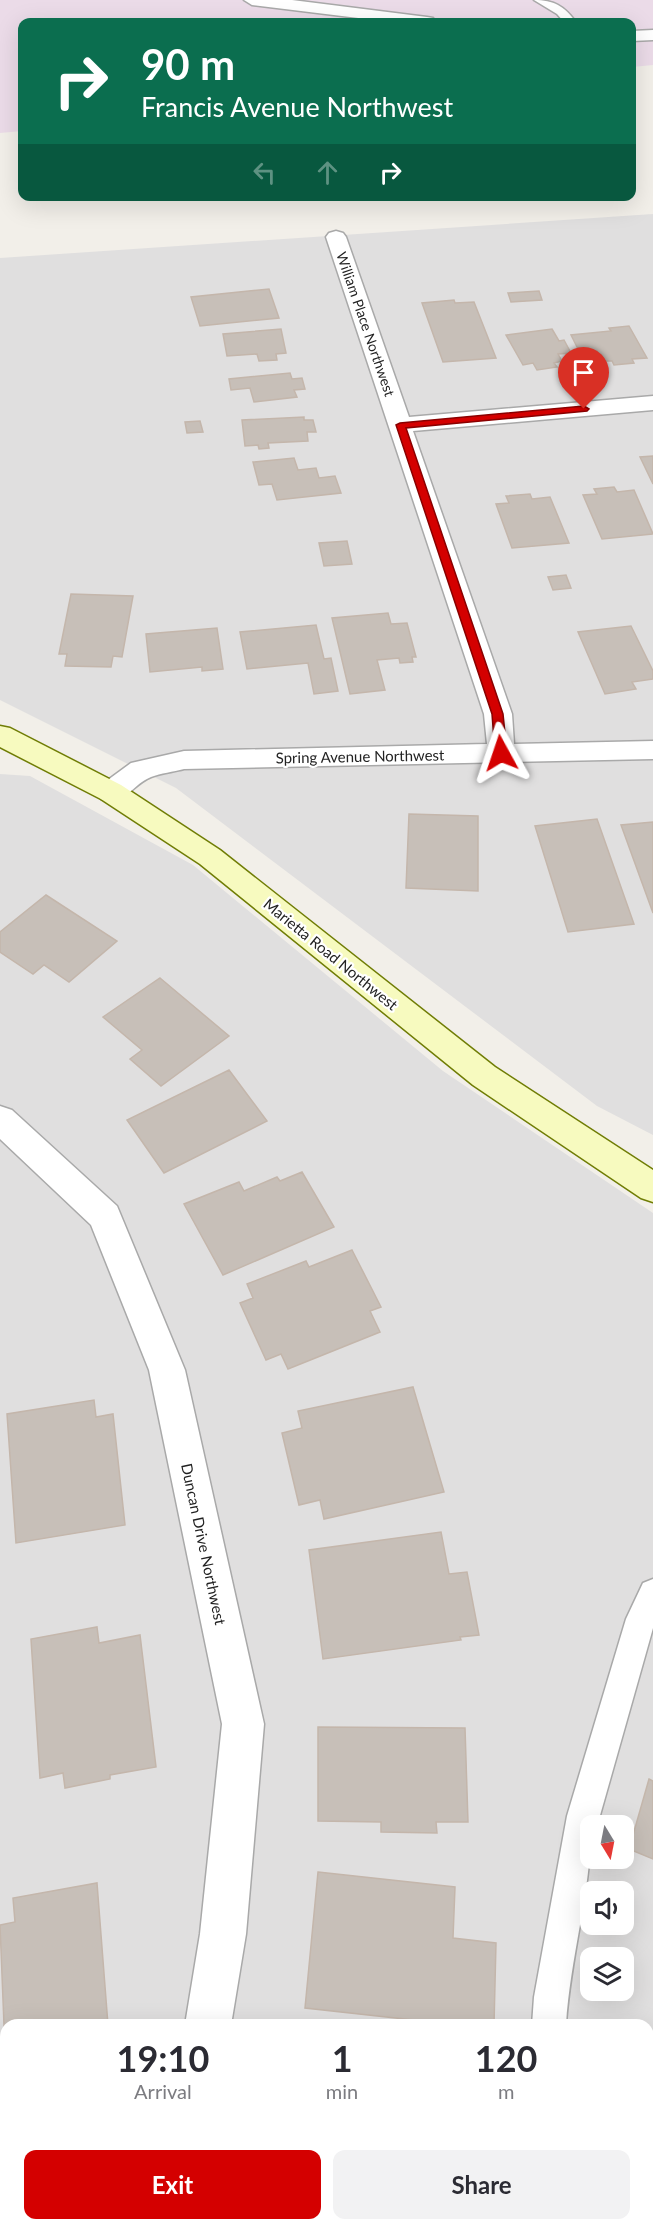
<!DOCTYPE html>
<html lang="en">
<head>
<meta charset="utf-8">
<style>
	body { margin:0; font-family:Lato,sans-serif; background:#f2f2f3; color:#2b2b33; height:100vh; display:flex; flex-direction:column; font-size:22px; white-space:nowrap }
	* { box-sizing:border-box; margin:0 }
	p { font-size:20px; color:#7c7c81 }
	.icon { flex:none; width:33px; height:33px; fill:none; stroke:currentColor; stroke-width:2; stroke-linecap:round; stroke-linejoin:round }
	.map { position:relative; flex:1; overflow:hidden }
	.drawer { position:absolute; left:0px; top:2019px; width:654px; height:212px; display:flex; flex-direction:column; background:#fff; border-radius:18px 18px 0 0; box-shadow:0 6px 24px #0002 }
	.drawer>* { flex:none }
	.banner { position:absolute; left:18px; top:18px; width:618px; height:183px; border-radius:12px; box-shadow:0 6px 24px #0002; background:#0b6e4f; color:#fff; overflow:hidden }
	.needle { width:39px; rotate:170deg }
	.buttons { position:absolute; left:580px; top:1815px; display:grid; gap:12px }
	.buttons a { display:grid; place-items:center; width:54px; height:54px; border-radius:12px; background:#fff; box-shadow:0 6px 24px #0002; font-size:30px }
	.pin { position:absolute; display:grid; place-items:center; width:51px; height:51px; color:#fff; margin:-62px -26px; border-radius:50% 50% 50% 0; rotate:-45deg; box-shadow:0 0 6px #0007 }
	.pin .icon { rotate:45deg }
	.me { position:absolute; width:66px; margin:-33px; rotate:355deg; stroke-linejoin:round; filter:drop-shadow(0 0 4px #0008) }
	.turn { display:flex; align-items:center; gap:21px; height:126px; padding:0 24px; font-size:27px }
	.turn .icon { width:78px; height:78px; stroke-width:2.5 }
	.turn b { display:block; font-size:42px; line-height:51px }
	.lanes { display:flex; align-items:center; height:57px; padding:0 24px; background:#0003; justify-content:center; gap:30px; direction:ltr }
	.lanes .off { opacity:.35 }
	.eta { display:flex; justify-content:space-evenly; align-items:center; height:102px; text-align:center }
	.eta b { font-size:36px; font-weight:700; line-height:42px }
	.action { display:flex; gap:12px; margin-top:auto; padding:12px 24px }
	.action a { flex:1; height:69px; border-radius:12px; background:#d40000; color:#fff; font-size:24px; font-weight:700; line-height:69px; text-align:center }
	.action a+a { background:#f2f2f3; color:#2b2b33 }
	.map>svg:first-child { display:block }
	.residential { fill:#e0dfdf; fill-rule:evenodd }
	.industrial { fill:#ebdbe8 }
	.building { fill:#c7bfb8; stroke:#c4b6ab; stroke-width:1.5 }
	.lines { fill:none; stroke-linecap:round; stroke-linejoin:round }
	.service-casing { stroke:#a9a9a9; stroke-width:3 }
	.minor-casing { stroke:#a9a9a9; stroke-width:3 }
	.secondary-casing { stroke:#707d05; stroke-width:3 }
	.service { fill:#fff; fill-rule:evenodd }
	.minor { fill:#fff; fill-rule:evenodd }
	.secondary { fill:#f7fabf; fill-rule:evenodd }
	.route { fill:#d40000; stroke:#8a0000; stroke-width:1.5 }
	.labels { text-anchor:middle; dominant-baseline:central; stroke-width:4.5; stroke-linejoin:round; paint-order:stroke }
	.far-street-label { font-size:14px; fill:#222; stroke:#fff }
	.street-label { font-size:15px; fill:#222; stroke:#fff }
</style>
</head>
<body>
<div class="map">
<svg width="653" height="2230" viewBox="0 0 653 2230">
	<rect width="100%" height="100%" fill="#f2efe9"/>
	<!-- residential -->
	<path class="residential" d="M653,214V1135L597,1106L176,788L0,700V258Z
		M0,774L30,776L193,865L443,1071L653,1213V2230H0ZM591,1826H624V1858H591ZM591,1892H624V1924H591ZM591,1958H624V1990H591ZM6,2025H648V2224H6Z"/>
	<!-- industrial -->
	<path class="industrial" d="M0,0H653V65L632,67V22H22V131L0,133Z"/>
	<!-- building -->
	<path class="building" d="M269,289L279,318L200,326L191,297Z
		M539,291L542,300L511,302L508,293Z
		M454,300L455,303L474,302L496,358L443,362L422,303Z
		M629,326L647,358L632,359L634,363L614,365L612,361H603L597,351L580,353L571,335L611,331L609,328Z
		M281,329L286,353L276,354L277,360L259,361L257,354L227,356L223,334Z
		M552,329L559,341L564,340L571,353L558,354L562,361L554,363L557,367L537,370L533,363L523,365L506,335Z
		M290,373L292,379L302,378L305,389L294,390L297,397L254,402L250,388L231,390L229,379Z
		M304,417V420H313L316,432H307L308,441L268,443L269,448L259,449L258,445L245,446L242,420Z
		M200,421L203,432L187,433L185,422Z
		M653,456V484L640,457Z
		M294,458L298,470L316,468L319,478L335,476L341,493L277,500L272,484L259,485L253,462Z
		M614,487L617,492L634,490L653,534L602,539L583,495L597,494L594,489Z
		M530,494L532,499L550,497L569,543L512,548L496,504L509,503L506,496Z
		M347,541L352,564L324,566L319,543Z
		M566,575L571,588L553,590L548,577Z
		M71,594L133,596L122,657L113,656L111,667L65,666L67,654H59Z
		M388,613L391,624L407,623L416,657H412L413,662L400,663L399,658L377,660L385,690L350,694L332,618Z
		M316,625L324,659L331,658L338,691L314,694L308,663L247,669L240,632Z
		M631,626L653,671V679L632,682L636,689L605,694L578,632Z
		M217,628L223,669L202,671V667L150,672L146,634Z
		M409,814L478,816V891L406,888Z
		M597,819L634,924L568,932L535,826Z
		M653,822V913L621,825Z
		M46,895L117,941L69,982L44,965L33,974L0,952V932Z
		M160,978L229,1036L161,1086L130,1059L142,1050L103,1017Z
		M229,1070L267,1121L164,1173L127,1120Z
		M302,1172L334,1227L223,1275L184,1204L239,1182L244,1191L277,1177L280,1181Z
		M352,1250L381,1307L370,1311L380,1332L288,1369L281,1354L266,1360L240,1303L253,1298L247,1284L306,1261L309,1267Z
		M413,1387L444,1492L324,1519L320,1500L299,1505L282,1433L302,1428L298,1411Z
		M94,1400L96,1417L113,1414L125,1525L16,1543L7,1414Z
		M441,1532L449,1574L467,1572L479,1635L460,1637L461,1640L323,1659L309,1550Z
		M97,1627L99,1643L140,1635L156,1767L110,1775V1779L65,1788L63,1773L40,1778L31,1639Z
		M318,1727L465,1728L468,1822H436L437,1833L381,1832V1822L318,1821Z
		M649,1779L653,1781V1859L629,1849Z
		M318,1872L455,1887L453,1938L496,1943L494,2025H459L305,2008Z
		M97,1883L108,2025H6V2075L0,1925L15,1922L13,1898Z
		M648,2045L653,2046V2205L648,2204Z
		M333,2224H476V2230H356Z"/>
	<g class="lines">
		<!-- service casing -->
		<g class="service-casing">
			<path id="service" d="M534,0C554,0 564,6 576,22H564L557,14Z
				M653,1579V1628L597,1826H591C591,1892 570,1958 566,2025H532L534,1997L567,1816L626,1619L643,1583Z
				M517,2224H553V2230H517Z"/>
		</g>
		<!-- minor casing -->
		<g class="minor-casing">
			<path id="minor" d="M244,0H292L427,17L433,18L435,22H391L252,5Z
				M653,30V40L632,41V31Z
				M336,231L343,233L346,237L409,417L653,396V410L413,431L512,714L514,744L653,741V759L184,769C173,772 161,773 151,777C131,785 126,806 101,799L97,792L101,785L131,763L184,751L487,744L484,714L326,237L329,233Z
				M0,1106L12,1110L117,1206L185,1370L264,1724L246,1934L231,2025H185L200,1934L222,1724L149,1370L91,1225L0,1139Z
				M0,2199L6,2202V2224H26L29,2230H0Z
				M133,2224H183L182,2230H132Z"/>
		</g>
		<!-- secondary casing -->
		<g class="secondary-casing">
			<path id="secondary" d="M0,726L10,728L121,785L220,850L495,1067L653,1170V1202L641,1198L473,1085L200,864L101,799L0,747Z"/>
		</g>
		<!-- service -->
		<use href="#service" class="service"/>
		<!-- minor -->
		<use href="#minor" class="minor"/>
		<!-- secondary -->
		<use href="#secondary" class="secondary"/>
	</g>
	<!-- route -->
	<path class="route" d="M584,406L589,409L587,411L406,428L503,714L507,753L501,757L495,753L492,714L396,425L400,423Z"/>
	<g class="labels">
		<!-- far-street labels -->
		<g class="far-street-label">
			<text transform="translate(366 324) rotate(71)">William Place Northwest</text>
		</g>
		<!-- street labels -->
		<g class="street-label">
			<text transform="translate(360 756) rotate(-1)">Spring Avenue Northwest</text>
			<text transform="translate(331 954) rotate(39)">Marietta Road Northwest</text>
			<text transform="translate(204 1544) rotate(78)">Duncan Drive Northwest</text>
		</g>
	</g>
</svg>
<div class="buttons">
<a><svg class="needle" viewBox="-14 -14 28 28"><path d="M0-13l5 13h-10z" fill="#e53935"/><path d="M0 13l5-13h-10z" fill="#7c7c81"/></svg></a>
<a><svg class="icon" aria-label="sound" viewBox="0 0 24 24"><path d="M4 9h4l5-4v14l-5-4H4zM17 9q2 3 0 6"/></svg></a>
<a><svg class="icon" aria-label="layers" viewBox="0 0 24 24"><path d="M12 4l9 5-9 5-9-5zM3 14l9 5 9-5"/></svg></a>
</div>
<div class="pin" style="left:584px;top:409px;background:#d93025"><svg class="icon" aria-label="arrive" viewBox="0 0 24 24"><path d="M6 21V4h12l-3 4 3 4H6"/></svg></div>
<svg class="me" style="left:501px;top:753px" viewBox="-20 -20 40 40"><path d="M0-17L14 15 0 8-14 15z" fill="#d40000" stroke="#fff" stroke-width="4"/></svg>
<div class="banner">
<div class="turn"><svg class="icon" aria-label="right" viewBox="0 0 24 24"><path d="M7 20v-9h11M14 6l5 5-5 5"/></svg><div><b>90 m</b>Francis Avenue Northwest</div></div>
<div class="lanes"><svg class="icon off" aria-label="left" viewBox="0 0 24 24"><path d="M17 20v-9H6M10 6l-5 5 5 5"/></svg><svg class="icon off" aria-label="ahead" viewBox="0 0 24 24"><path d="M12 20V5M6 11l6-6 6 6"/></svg><svg class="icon" aria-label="right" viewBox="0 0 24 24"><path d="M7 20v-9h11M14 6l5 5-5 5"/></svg></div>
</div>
<section class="drawer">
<div class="eta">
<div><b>19:10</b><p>Arrival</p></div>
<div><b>1</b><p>min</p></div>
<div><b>120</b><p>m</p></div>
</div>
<div class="action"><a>Exit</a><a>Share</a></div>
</section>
</div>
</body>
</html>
